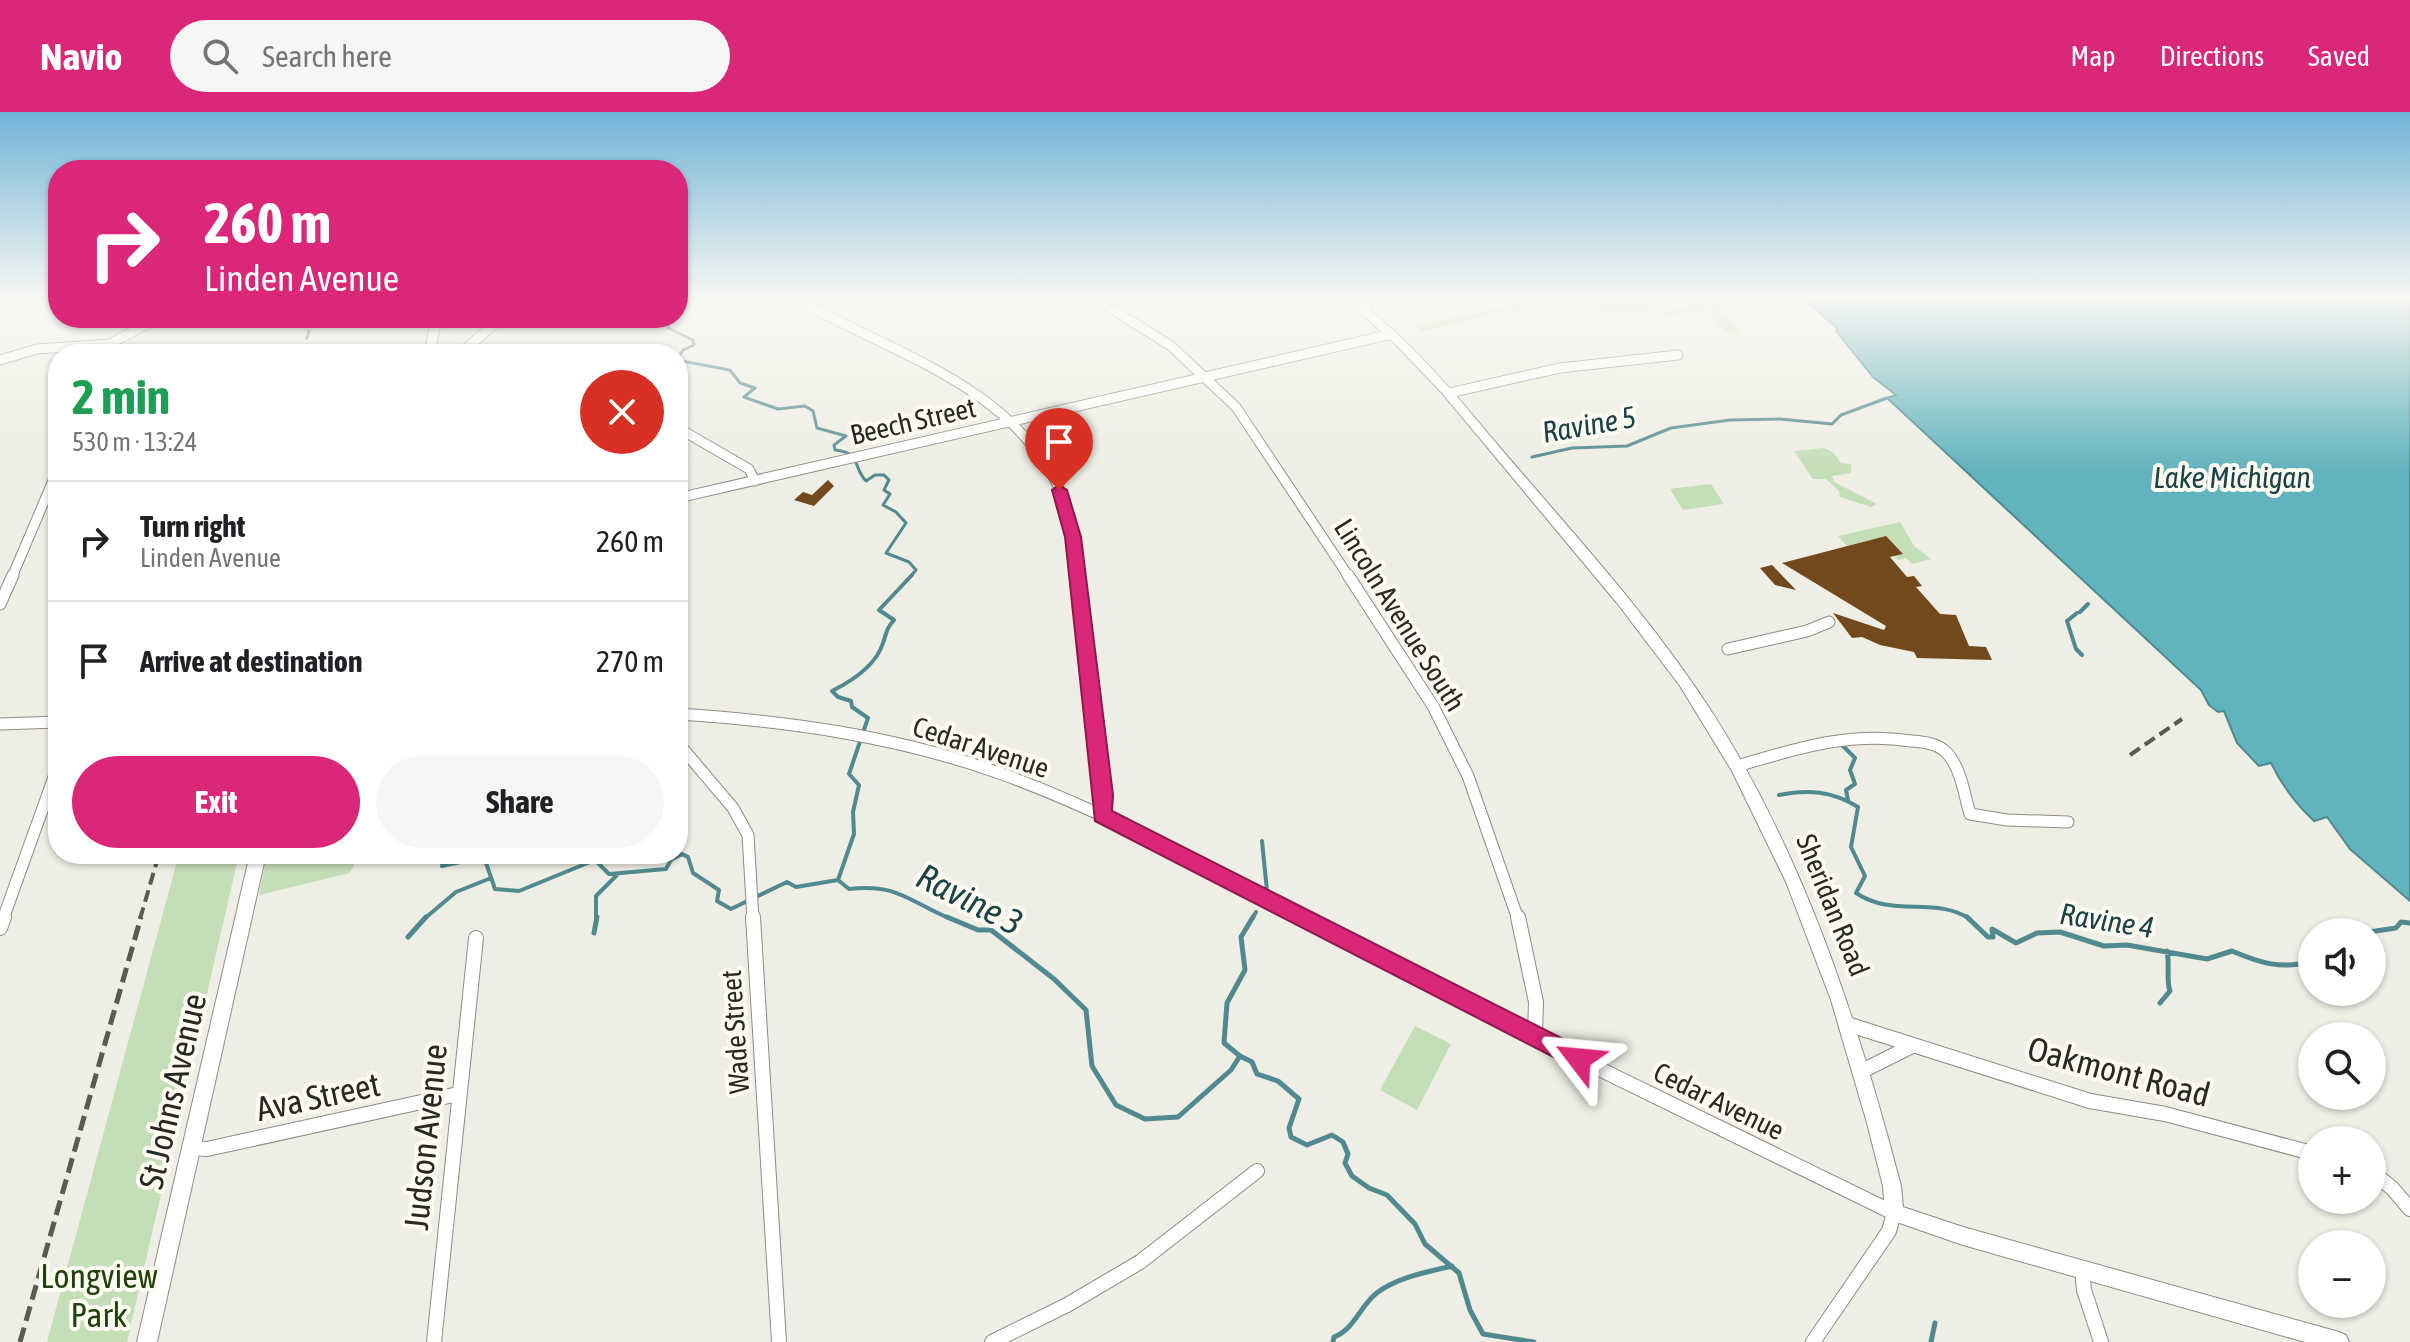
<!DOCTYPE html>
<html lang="en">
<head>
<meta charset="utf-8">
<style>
	body { margin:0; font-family:"Asap Condensed",sans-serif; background:#f6f6f6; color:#202124; height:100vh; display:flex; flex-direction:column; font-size:30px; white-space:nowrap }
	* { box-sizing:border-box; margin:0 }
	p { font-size:26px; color:#757577 }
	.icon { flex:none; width:44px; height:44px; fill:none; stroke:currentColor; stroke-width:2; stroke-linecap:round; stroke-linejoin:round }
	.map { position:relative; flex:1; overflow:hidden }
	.panel { position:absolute; left:48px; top:232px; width:640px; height:520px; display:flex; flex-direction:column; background:#fff; border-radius:32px; box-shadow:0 2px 6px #0004 }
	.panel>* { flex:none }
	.top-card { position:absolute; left:48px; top:48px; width:640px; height:168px; border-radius:32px; box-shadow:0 2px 6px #0004; background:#db2777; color:#fff; overflow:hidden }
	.tools { position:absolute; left:2298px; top:806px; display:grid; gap:16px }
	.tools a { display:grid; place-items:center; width:88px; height:88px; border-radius:50%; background:#fff; box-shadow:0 2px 6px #0004; font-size:40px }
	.pin { position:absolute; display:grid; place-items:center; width:68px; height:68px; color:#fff; margin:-82px -34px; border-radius:50% 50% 50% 0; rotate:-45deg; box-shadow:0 0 8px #0007 }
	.pin .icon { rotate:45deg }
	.me { position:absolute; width:88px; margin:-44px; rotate:299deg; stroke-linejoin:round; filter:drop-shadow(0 0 6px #0008) }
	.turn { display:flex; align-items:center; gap:28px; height:168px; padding:0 24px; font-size:36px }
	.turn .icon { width:104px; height:104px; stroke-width:2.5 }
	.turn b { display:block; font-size:56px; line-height:68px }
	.round { display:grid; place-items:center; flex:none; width:84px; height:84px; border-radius:42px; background:#f6f6f6 }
	.headline { display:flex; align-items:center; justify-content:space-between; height:136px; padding:0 24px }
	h1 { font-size:48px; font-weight:700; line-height:60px; color:#1e9e55 }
	.primary-button { display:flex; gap:16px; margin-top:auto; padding:16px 24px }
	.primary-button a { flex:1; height:92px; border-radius:48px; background:#db2777; color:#fff; font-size:32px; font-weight:700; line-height:92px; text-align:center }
	.primary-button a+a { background:#f6f6f6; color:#202124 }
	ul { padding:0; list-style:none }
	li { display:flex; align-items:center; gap:24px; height:120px; padding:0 24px; border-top:2px solid #e0e0e0 }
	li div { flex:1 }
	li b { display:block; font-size:30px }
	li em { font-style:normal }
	header { display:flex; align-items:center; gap:48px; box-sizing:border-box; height:112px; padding:0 40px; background:#db2777; color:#fff }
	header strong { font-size:38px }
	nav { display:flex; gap:44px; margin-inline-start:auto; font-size:28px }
	.search { width:560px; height:72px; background:#f6f6f6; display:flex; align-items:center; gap:20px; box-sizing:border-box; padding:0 28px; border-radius:44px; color:#757577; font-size:30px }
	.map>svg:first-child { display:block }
	.green { fill:#c4deb8 }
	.water { fill:#61b3bd; stroke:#50898f; stroke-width:2 }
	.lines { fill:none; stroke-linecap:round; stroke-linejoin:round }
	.stream-far2 { stroke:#50898f; stroke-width:3 }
	.stream-far1 { stroke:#50898f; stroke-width:4 }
	.stream { stroke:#50898f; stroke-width:5 }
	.building { fill:#72491d }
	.minor-far2-casing { stroke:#8e8c83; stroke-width:11 }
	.minor-far1-casing { stroke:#8e8c83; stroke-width:13 }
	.minor-casing { stroke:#8e8c83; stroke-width:16 }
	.tertiary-casing { stroke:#8e8c83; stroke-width:2 }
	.minor-far2 { stroke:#fff; stroke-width:9 }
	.minor-far1 { stroke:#fff; stroke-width:11 }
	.minor { stroke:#fff; stroke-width:14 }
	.tertiary { fill:#fff; fill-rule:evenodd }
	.rail-far2 { stroke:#5a5a54; stroke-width:3; stroke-dasharray:10 5; stroke-linecap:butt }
	.rail-far1 { stroke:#5a5a54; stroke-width:4; stroke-dasharray:12 6; stroke-linecap:butt }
	.rail { stroke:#5a5a54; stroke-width:5; stroke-dasharray:15 7; stroke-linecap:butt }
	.route { fill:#db2777; stroke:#8e194d; stroke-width:2 }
	.labels { text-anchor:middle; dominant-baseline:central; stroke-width:8; stroke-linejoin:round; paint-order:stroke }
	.street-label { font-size:28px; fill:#282824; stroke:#fdfbf1 }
	.water-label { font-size:30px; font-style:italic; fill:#1b4247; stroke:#fdfbf1 }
	.near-street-label { font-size:34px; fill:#282824; stroke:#fdfbf1 }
	.near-park-label { font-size:34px; fill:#1f410a; stroke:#fdfbf1 }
	.near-water-label { font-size:36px; font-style:italic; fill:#1b4247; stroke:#fdfbf1 }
</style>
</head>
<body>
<header>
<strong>Navio</strong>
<div class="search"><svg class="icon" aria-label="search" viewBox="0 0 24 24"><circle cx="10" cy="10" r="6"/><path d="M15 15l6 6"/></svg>Search here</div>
<nav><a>Map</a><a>Directions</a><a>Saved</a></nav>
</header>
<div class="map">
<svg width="2410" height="1230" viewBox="0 0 2410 1230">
	<rect width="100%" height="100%" fill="#efeee4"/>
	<!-- green -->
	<path class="green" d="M1672,187L1663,195L1642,200L1544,197L1502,200L1421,220L1416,214L1533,188Z
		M1699,191L1705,194L1719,193L1740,220L1727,221L1707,198L1664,205L1661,200Z
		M1824,336L1833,340L1841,351L1851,352V361L1832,364L1834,370L1877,392L1871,395L1840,385L1839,379L1826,367H1813L1794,339Z
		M1711,372L1724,392L1683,398L1670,377Z
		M1900,410L1914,434L1931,447L1912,452L1906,446L1898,448L1894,444L1902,442L1886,424L1847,434L1838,424Z
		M179,742H239L127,1230H47Z
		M267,742H359L350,761L259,783Z
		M1415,914L1451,932L1417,998L1380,978Z"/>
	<!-- water -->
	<path class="water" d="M1800,187H2410V789L2350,737L2327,705L2314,709C2296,692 2282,674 2271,651L2259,654L2237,631L2224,599L2218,600L2209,593L2201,578L1887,286L1896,283L1873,265L1836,219L1838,217L1812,194Z"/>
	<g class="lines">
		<!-- stream-far2 -->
		<path class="stream-far2" d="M1464,187H1468
			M1453,191L1459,187
			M644,206H656
			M669,206L668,216L693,228L694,233L683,238L679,244L682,249L730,258L740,271L755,276L744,285L778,297L805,294L813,299L817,316L846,324L834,333L835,338C861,340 853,356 866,369L875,363H884L889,368L884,378L890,382L883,393L896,400L906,411L886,441L909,450L916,458L910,465
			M1532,345L1572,336L1627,334L1671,316L1730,308L1780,307L1832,312L1841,303L1887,286"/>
		<!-- stream-far1 -->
		<path class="stream-far1" d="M2080,500L2088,492
			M2077,501L2067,509L2076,537L2082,543
			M1843,634L1855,646L1850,658L1855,672L1846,678L1848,688
			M1779,683C1808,677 1832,679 1858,695L1851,735L1865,764L1856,781C1893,806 1936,784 1970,807
			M1262,729L1267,779
			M444,742L442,754L484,745L495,777L519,779L595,748L609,762L666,757L671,748L682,742L688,745L693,761L719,778L717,789L731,797L787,770L796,775L838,768L849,777C898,771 909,790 951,807
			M301,744L367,742
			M838,768L854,722L853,700L859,673L849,662L868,606L852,595L851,589L838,585L832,579C852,569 876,554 883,531C887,520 886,517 894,508L879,498L912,463
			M424,807L456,780L491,766
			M596,807V784L618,762
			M1252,807L1256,800"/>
		<!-- stream -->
		<path class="stream" d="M947,805L978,818H991L1054,867L1086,898L1092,954L1116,993L1145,1007L1178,1005L1231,958L1240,944L1252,950L1257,962L1278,969L1299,987L1289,1016L1291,1025L1307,1033L1332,1023L1343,1030L1348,1042L1345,1051L1352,1064L1369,1076L1387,1083L1415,1112L1425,1132L1459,1161L1470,1198L1483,1222L1534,1230
			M1967,805L1988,825H1993L1992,817L2016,831L2037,821L2060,820L2104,834L2127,833L2207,847L2232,839C2260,851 2282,858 2312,849
			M2369,820L2396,816L2401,810L2410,811
			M594,821L597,805
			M408,825L426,805
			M2160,891L2170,879C2166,869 2170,853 2167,839
			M1240,944L1224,931L1227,891L1245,858L1241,825L1253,805
			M1333,1230L1334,1225C1355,1217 1360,1193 1378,1180C1399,1165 1427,1160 1452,1154
			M1931,1230L1935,1211"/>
	</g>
	<!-- building -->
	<path class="building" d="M828,368L834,374L814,394L794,388L803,380L812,383Z
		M1886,424L1903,442L1890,445L1907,465L1914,464L1922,474L1916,475L1940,502L1956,503L1969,534L1986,535L1992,548L1917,546L1914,540L1880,533L1862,525L1852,526L1833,501L1884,518L1886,514L1782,451Z
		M1772,453L1796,478L1775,473L1760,456Z"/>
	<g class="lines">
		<!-- minor-far2 casing -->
		<g class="minor-far2-casing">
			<path id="minor-far2" d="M797,187C888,240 1005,270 1056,370C1070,398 1074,433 1078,465
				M1096,187L1171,234L1236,295L1349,465
				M1360,195L1383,187
				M106,242L115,229L159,206
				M460,242L501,206
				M0,248L37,237L110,232
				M1449,281L1560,256L1678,243
				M678,316L749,357L755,369
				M678,386L1392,222
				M12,465L58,357"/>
		</g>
		<!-- minor-far1 casing -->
		<g class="minor-far1-casing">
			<path id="minor-far1" d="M1078,463L1104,683L1102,703
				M1348,463L1433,594L1468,664L1518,807
				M0,492L13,463
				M1728,537L1807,519L1829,510
				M678,602C787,609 896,624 999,661C1106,699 1205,756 1305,807
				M0,612L58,610
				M678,631L733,696L748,723L753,807
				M1737,654C1795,637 1850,619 1911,629C1923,630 1937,631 1946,640C1961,655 1964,682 1970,702L2007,708L2068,710
				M3,807L58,654"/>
		</g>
		<!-- minor casing -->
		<g class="minor-casing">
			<path id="minor" d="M753,805L779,1230
				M1301,805L1579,947L1894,1101L1889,1119L1813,1230
				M1518,805L1536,890L1535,923
				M0,816L4,805
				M1850,913L2090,989L2165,1002L2312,1041
				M1864,958L1912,934
				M190,1036L207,1037L458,982
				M2372,1060L2392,1076L2410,1097
				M2082,1157L2084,1178L2101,1230
				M434,1230L476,826
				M992,1230L1067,1193L1140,1150L1257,1059"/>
		</g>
		<!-- tertiary casing -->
		<g class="tertiary-casing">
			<path id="tertiary" d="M1345,187C1347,187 1355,187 1357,187C1363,190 1370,198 1376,203C1414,235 1448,273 1480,312C1557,404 1642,493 1708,594C1803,740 1857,906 1901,1074L1903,1095L1963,1115L2339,1220L2346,1223L2349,1230H2305L1963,1133L1888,1107L1885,1101L1883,1074L1867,1011L1831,888L1786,770L1732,659L1680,574L1617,491L1442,281L1396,233Z
				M432,206H442L434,242H424Z
				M250,742H266L157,1230H137Z"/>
		</g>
		<!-- minor-far2 -->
		<use href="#minor-far2" class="minor-far2"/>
		<!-- minor-far1 -->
		<use href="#minor-far1" class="minor-far1"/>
		<!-- minor -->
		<use href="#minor" class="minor"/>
		<!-- tertiary -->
		<use href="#tertiary" class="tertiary"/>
		<!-- rail-far2 -->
		<path class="rail-far2" d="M302,242L313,206"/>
		<!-- rail-far1 -->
		<path class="rail-far1" d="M2130,643L2182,607
			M140,807L159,742"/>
		<!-- rail -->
		<path class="rail" d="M20,1230L141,805"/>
	</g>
	<!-- sky -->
	<linearGradient id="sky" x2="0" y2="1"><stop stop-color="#72b4d7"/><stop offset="0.52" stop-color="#f8f7f3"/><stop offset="1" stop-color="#f8f7f3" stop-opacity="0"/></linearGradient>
	<rect width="2410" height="359" fill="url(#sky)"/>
	<!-- route -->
	<path class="route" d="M1059,373L1067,378L1081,425L1113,683L1112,699L1587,939L1590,947L1587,954L1579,957L1571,954L1095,709L1065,425L1052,378Z"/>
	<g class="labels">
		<!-- street labels -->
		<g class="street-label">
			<text transform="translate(913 309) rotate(-13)">Beech Street</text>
			<text transform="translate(1400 503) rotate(58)">Lincoln Avenue South</text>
			<text transform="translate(981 635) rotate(18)">Cedar Avenue</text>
			<text transform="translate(1833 793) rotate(68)">Sheridan Road</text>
			<text transform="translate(735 920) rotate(-94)">Wade Street</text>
			<text transform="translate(1719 989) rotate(26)">Cedar Avenue</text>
		</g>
		<!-- water labels -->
		<g class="water-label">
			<text transform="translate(1589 312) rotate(-10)">Ravine 5</text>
			<text x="2232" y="365">Lake Michigan</text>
			<text transform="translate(2107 808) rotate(9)">Ravine 4</text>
		</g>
		<!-- near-street labels -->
		<g class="near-street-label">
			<text transform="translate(2119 959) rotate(15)">Oakmont Road</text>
			<text transform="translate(172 979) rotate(-77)">St Johns Avenue</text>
			<text transform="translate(318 984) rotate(-12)">Ava Street</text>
			<text transform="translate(425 1025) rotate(-84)">Judson Avenue</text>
		</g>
		<!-- near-park labels -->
		<g class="near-park-label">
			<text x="99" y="1163">Longview<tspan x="99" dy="39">Park</tspan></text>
		</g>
		<!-- near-water labels -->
		<g class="near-water-label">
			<text transform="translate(970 787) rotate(27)">Ravine 3</text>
		</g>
	</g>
</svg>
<div class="tools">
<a><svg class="icon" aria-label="sound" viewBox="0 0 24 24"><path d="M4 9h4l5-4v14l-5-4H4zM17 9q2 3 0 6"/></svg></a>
<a><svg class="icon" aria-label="search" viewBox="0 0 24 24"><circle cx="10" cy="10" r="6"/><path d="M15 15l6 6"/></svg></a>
<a>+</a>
<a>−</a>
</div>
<div class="pin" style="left:1059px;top:378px;background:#d93025"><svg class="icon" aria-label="arrive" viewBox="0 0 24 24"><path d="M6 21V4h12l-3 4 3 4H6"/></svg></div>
<svg class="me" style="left:1579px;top:947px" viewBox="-20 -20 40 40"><path d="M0-17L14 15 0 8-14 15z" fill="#db2777" stroke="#fff" stroke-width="4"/></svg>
<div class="top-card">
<div class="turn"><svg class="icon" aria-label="right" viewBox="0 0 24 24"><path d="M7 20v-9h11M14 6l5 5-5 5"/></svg><div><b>260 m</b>Linden Avenue</div></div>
</div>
<section class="panel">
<div class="headline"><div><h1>2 min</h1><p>530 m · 13:24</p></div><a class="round" style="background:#d93025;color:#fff"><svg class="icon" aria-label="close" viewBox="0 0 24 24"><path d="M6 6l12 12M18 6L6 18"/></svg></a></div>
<ul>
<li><svg class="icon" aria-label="right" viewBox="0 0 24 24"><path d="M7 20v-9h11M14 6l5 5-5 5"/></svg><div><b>Turn right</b><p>Linden Avenue</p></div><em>260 m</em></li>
<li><svg class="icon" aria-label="arrive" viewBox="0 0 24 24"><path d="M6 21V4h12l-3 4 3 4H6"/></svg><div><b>Arrive at destination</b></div><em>270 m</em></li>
</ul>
<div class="primary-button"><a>Exit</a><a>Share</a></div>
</section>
</div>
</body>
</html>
